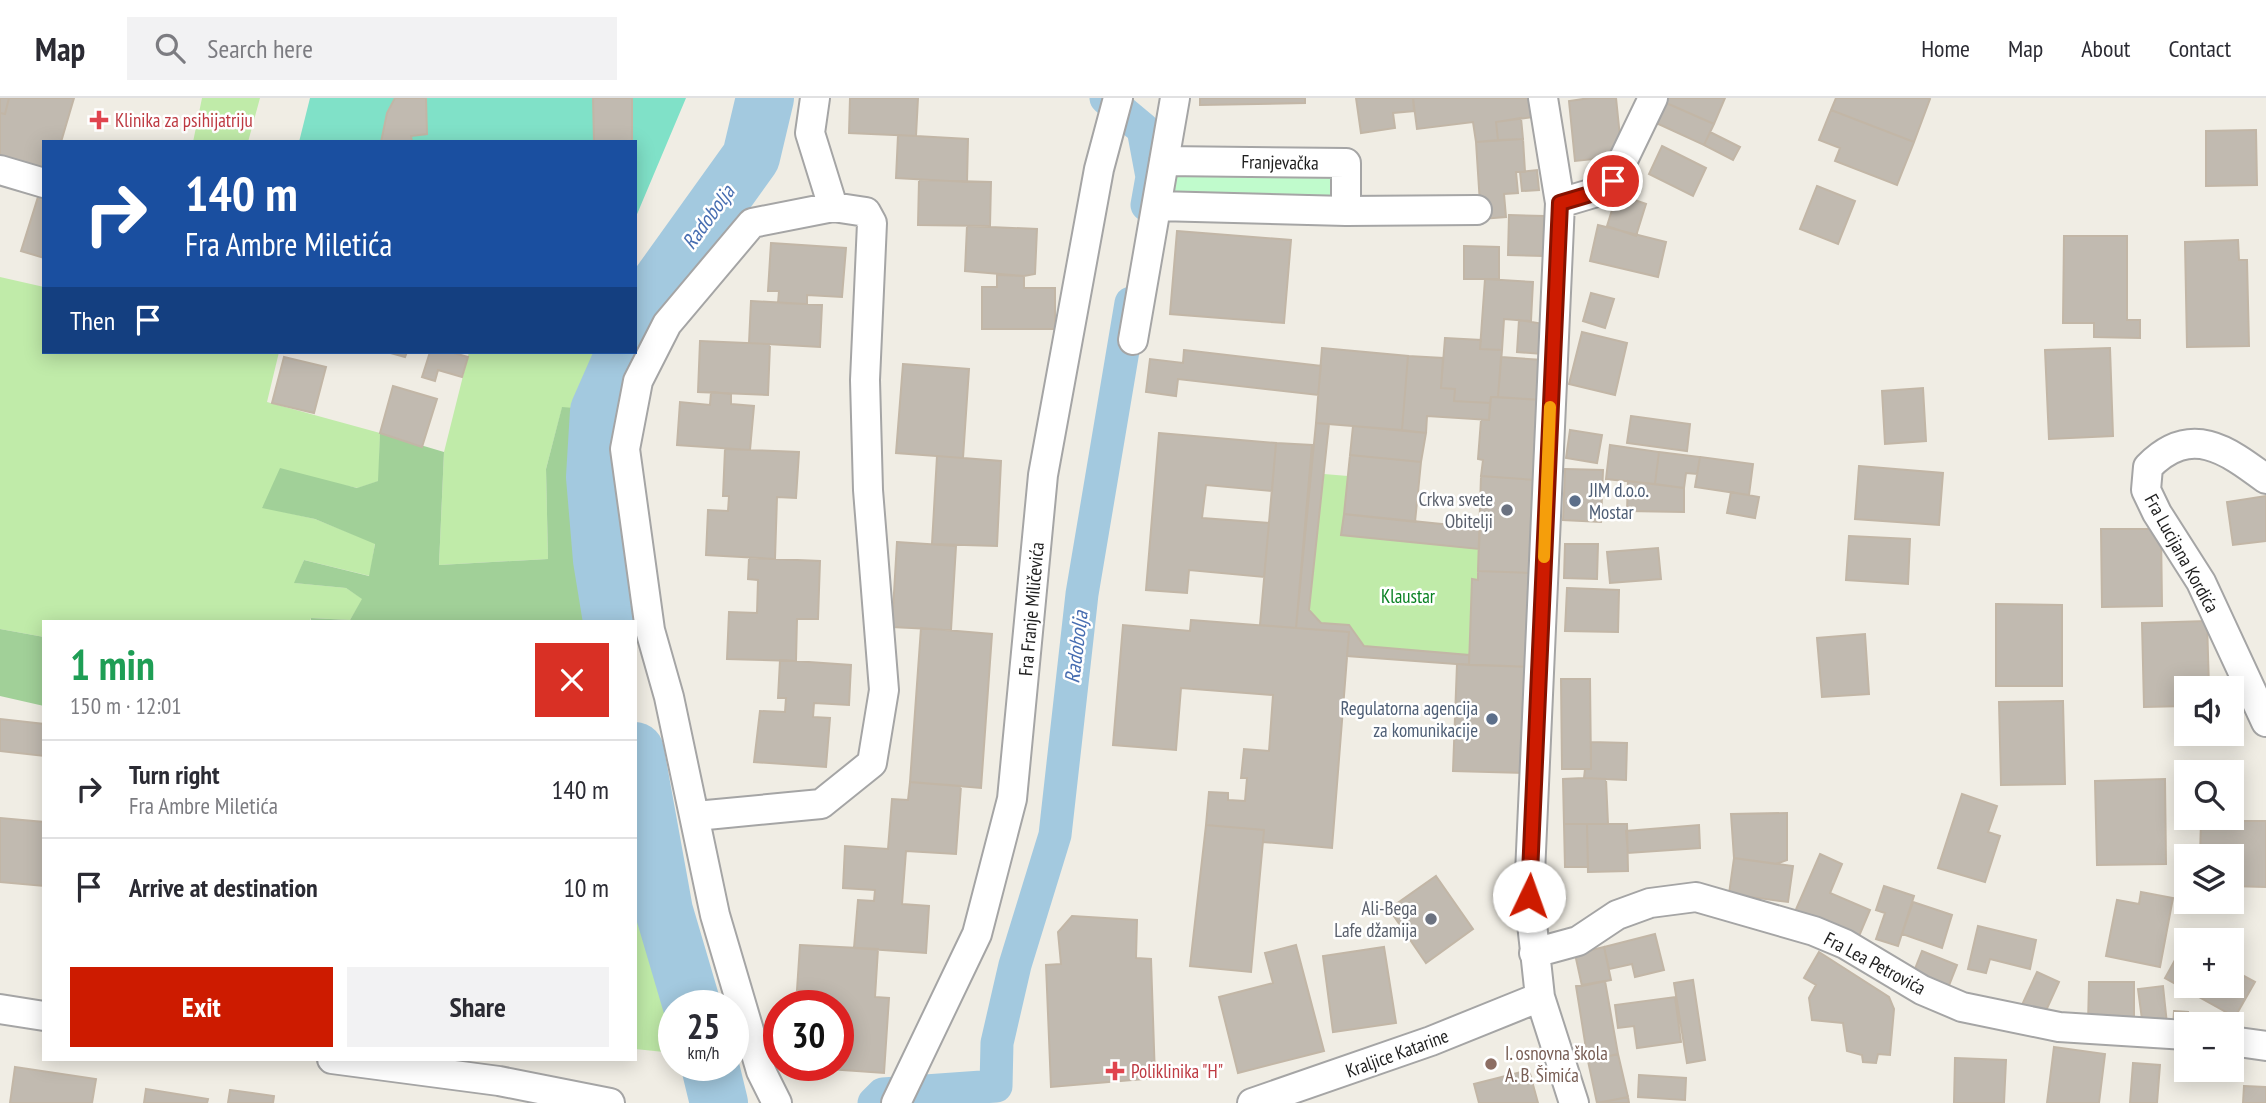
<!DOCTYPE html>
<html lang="en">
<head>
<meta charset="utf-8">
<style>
	body { margin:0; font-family:"PT Sans Narrow",sans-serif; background:#f2f2f3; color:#2b2b33; height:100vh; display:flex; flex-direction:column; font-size:26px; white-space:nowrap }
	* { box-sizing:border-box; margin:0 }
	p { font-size:23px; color:#7c7c81 }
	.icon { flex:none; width:38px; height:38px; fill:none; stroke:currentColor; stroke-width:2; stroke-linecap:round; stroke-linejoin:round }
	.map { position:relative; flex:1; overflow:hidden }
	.sheet { position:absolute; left:42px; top:522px; width:595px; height:441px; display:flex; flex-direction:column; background:#fff; border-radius:0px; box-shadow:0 4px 18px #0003 }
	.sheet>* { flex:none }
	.top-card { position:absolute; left:42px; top:42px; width:595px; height:214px; border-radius:0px; box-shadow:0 4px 18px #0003; background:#1a4fa0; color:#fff; overflow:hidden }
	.buttons { position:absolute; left:2174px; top:578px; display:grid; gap:14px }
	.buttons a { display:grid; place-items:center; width:70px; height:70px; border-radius:0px; background:#fff; box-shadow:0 4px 18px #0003; font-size:35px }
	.speed { position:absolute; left:658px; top:892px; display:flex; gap:14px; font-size:35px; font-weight:700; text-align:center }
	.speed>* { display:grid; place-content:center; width:91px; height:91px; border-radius:50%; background:#fff; box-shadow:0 4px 18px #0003; line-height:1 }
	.speed small { font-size:18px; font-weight:400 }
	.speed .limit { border:10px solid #d22; background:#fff; color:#111 }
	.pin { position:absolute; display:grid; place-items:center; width:60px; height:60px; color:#fff; margin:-30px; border:4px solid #fff; border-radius:50%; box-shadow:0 2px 7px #0007 }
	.me { position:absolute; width:77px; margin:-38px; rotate:3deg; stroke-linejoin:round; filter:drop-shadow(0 0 5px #0008) }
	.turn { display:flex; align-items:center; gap:24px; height:147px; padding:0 28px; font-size:32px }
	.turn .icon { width:91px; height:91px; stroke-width:2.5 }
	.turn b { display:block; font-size:49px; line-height:60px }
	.then { display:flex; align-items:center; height:66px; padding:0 28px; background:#0003; gap:14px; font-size:26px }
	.round { display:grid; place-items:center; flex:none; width:74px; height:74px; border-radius:0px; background:#f2f2f3 }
	.headline { display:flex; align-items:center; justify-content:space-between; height:119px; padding:0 28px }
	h1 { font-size:42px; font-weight:800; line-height:52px; color:#1e9e55 }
	.action { display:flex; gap:14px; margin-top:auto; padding:14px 28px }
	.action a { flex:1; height:80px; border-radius:0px; background:#cd1b00; color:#fff; font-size:28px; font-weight:800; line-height:80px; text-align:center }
	.action a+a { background:#f2f2f3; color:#2b2b33 }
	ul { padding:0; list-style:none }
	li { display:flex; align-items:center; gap:21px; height:98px; padding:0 28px; border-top:2px solid #e1e1e2 }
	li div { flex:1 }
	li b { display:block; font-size:26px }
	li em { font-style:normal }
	header { display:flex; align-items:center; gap:42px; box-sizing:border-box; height:98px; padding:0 35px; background:#fff; border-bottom:2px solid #e1e1e2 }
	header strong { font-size:33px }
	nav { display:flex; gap:38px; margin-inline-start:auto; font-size:24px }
	.search { width:490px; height:63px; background:#f2f2f3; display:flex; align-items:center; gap:18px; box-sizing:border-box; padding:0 24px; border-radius:0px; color:#7c7c81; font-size:26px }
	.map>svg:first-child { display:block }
	.grass { fill:#c0eba9 }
	.forest { fill:#a1d098 }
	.park { fill:#c0fbcc }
	.pitch { fill:#80e1c8 }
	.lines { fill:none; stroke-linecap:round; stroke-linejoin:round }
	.canal { stroke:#a3c9df; stroke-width:33 }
	.river { stroke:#a3c9df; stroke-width:58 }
	.building { fill:#c1bab0; stroke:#c2b6a6; stroke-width:2 }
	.minor-casing { stroke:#a5a5a5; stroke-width:32 }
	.minor { stroke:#fff; stroke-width:28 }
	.route-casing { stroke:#851200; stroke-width:18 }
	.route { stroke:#cd1b00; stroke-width:12 }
	.slow { stroke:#f59e0b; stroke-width:12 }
	.health-dot { fill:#e0444e; stroke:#fff; stroke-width:2.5 }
	.service-dot { fill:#5c6f8a; stroke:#fff; stroke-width:2.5 }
	.worship-dot { fill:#6b7280; stroke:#fff; stroke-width:2.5 }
	.education-dot { fill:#8d6e63; stroke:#fff; stroke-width:2.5 }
	.labels { text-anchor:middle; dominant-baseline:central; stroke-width:5; stroke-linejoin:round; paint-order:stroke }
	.health-label { font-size:19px; fill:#be3a42; stroke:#fff; text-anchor:start }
	.street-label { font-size:19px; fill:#1e1e1e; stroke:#fff }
	.service-label { font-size:19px; fill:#4e5e75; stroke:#fff; text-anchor:start }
	.worship-label { font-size:19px; fill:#5b616d; stroke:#fff; text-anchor:end }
	.park-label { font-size:19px; fill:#088122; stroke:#fff }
	.education-label { font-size:19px; fill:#785e54; stroke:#fff; text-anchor:start }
	.water-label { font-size:21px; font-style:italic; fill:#486eb1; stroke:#fff }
</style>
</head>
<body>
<header>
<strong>Map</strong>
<div class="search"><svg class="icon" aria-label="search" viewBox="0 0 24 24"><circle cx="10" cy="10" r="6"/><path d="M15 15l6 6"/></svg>Search here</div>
<nav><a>Home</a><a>Map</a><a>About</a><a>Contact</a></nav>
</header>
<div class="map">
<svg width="2266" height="1005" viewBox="0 0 2266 1005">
	<rect width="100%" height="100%" fill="#f0ede4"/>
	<!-- grass -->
	<path class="grass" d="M202,0H260L248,44H193Z
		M0,179L44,189V254H279L267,304L380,335L379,383L358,390L327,384L262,409L315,421L375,445L370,478L304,462L295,485L346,490L363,501L350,522L311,520L310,523H44V539L0,531Z
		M469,254H601L586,311L562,310L546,371L548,461L439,467L444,354Z
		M1324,376L1348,378L1343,437L1479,451L1478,482H1472L1469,557L1364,548L1349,527L1321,525L1309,512Z
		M644,798L648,826L674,914V955L635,951V799Z"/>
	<!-- forest -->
	<path class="forest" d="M562,309L586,311L583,433L589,523H311V520L350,522L362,501L346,490L294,485L304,462L369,478L375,446L315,421L262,410L280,370L357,390L378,383L380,335L444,354L439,467L548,461L546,371Z
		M0,531L44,539V608L0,598Z"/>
	<!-- park -->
	<path class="park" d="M1174,68L1332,70L1335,108L1174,103Z"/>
	<!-- pitch -->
	<path class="pitch" d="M310,0H686L635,121V44H299Z"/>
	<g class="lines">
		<!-- canal -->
		<path class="canal" d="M1106,0L1143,31L1152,79L1147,107
			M874,1005L883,996L996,988L997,945L1015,867L1055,737L1082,496L1131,205"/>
		<!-- river -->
		<path class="river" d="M635,231L647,204L751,59L765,0
			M612,523L602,462L595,379L599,313L625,254
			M635,653L664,813L692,908
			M710,968L719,1005"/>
	</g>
	<!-- building -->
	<path class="building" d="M0,0H9L5,16L0,15Z
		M0,0H74L61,44H44V71L0,58Z
		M395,0H426L427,36L411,38L412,44H381L387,15Z
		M593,0H632V44H594Z
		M850,0H918L916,38L849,35Z
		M1200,0H1305V5L1200,7Z
		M1356,0H1413L1414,13L1393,15L1395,30L1361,35Z
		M1413,0H1531L1534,19L1496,24L1498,42L1476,44L1473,24L1417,31Z
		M1590,0H1616L1622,58L1575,63L1569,3Z
		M1665,0H1725L1714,26L1664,4Z
		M1836,0H1928L1930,1L1914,44L1831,12Z
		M1664,4L1714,26L1704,47L1654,24Z
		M1831,12L1914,44L1897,87L1835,63L1840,50L1819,42Z
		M1521,20L1523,41L1498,42L1496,24Z
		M2256,32L2257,87L2206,88V33Z
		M1710,34L1740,49L1733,62L1704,47Z
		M898,37L968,41L967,84L896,80Z
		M1523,41L1525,74H1516L1518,95L1504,96L1506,119L1481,121L1476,44Z
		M1662,48L1706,70L1693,98L1649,76Z
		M1537,72L1539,92L1522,93L1520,74Z
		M919,82L991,84L990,128L918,127Z
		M1817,88L1855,103L1838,146L1800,131Z
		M1617,96L1646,106L1636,138L1607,128Z
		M38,99L44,100V160L21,153Z
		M1509,117L1544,118L1543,158L1508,157Z
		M1598,127L1666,144L1658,179L1590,163Z
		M967,128L1037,131L1035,176L1024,178L965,173Z
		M1177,133L1291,142L1284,225L1170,216Z
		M2064,138H2127V222H2140V240L2094,239V225H2063Z
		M2238,142L2239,162H2247L2249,248L2187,249L2185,144Z
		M771,145L846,150L842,199L807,197V206L778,205L779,193H768Z
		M1464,148L1499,149V181H1464Z
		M997,177L1024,178V190H1055V231H982V189H997Z
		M1485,181L1533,184L1531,223L1504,221L1502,252L1480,251Z
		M1591,195L1614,201L1605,230L1583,223Z
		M751,203L822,207L820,249L749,245Z
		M1519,222L1544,226L1542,256L1517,254Z
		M1582,234L1627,245L1615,297L1569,286Z
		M1445,240L1481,242L1480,251L1502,252L1498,299H1491L1490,305L1454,303L1455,291L1441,290Z
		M700,243L770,246L768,297L698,294Z
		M1322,250L1408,258L1402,332L1316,325Z
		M2110,250L2113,338L2049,341L2045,252Z
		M1184,252L1321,268L1318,297L1178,281L1176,298L1146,294L1150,261L1183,265Z
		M387,254H407L405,259Z
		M430,254H450L468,259L462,279L438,272L435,283L422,279Z
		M1408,258L1443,260L1441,290L1455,291L1454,303L1490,305L1489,322L1427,318L1426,335L1402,332Z
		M284,259L326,269L314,315L272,305Z
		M1501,259L1543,262L1541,302L1498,299Z
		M903,266L969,271L963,360L896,355Z
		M393,288L437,301L422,349L380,335Z
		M1923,290L1926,343L1885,346L1882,293Z
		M711,294L731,296V306L754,308L750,352L677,347L680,304L710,307Z
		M1491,299L1541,302L1535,382L1481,378L1483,362L1478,361L1481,322H1489Z
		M1631,318L1690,326L1687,353L1627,345Z
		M1316,325L1329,326L1309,512L1321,525L1349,527L1364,548L1469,557V567L1347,558L1349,534L1296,530Z
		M1353,328L1426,335L1421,364L1350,357Z
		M1570,332L1602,337L1597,365L1566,360Z
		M1159,335L1276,345L1272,393L1206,387L1202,420L1269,425L1264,479L1189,472L1187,495L1146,492Z
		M1276,345L1312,347L1296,530L1260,527Z
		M1610,347L1659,354L1655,386L1606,381Z
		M725,351L799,354L796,400L777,399L775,461L706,457L708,412L728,413L729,398H723Z
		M1659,354L1700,359L1697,376L1686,375L1684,390L1655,386Z
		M1350,357L1421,364L1415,424L1344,416Z
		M937,358L1001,363L997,448L932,446Z
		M1700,359L1753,366L1749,397L1695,389Z
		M1859,368L1943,375L1939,427L1855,421Z
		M1565,371L1603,372L1601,424L1563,422Z
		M1481,378L1535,382L1533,475L1478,473Z
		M1628,383L1684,390V414L1627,413Z
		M1731,394L1759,399L1755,420L1727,415Z
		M2266,398V443L2233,447L2227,404Z
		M1344,416L1480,430L1479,451L1341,437Z
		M2101,431H2161L2162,508L2102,509Z
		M1849,438L1910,441L1908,486L1846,482Z
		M897,444L956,448L951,532L892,529Z
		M1565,446H1598L1597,481L1564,480Z
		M1658,450L1661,481L1610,485L1607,454Z
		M749,460L820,463L818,521H797L796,563L727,561L729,514L757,515L758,482L748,481Z
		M1478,473L1533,475L1530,569L1469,567L1472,481L1478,482Z
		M1567,490L1619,492L1618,534L1565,533Z
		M1996,506L2062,507V588H1996Z
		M1191,522L1349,534L1332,750L1263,744L1264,732L1206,727L1209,694L1228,695V702L1245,703L1247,680H1241L1244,651L1269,653L1273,597L1181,590L1176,652L1113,647L1123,527L1190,533Z
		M2207,523L2209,590H2186V608L2144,609L2142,525Z
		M921,530L992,536L981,690L910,684Z
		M1865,536L1869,596L1822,599L1817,540Z
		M780,562L851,567L849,607L814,605L813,619L830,620L826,669L754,664L760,613L785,614L786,600H778Z
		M1457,566L1530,569L1527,675L1453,673Z
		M1561,581H1590L1591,671H1562Z
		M2063,603L2065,686L2001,687L1999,604Z
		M0,621L44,626V658L0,653Z
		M1591,644L1627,645L1626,682L1584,680L1585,671H1591Z
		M1584,680L1606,681L1608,726H1564L1563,681Z
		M2165,681L2166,766L2097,767L2095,683Z
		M910,684L961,688L956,756L906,753L902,806L929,808L926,855L854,850L858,802L874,803L875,792L843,790L845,748L888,751L892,701L908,702Z
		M1962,696L1997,708L1988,734L2000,738L1985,784L1938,770Z
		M1787,715V762L1776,766L1734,760L1731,716Z
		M0,720L44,724V788L0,784Z
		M2201,723H2266V789L2231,788V758H2200Z
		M1564,726H1587L1588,769H1565Z
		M1587,726H1627L1628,773L1588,774Z
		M1206,727L1264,732L1251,874L1190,868Z
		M1699,727L1700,750L1628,755L1626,733Z
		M1820,756L1842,766L1830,795L1870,812L1857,843L1794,816Z
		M1734,760L1793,768L1788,804L1729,796Z
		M1436,778L1473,831L1426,865L1389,811Z
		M1884,788L1914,798L1898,848L1876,841L1885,815L1876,812Z
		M2141,794L2173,800L2160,869L2106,858L2117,802L2139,806Z
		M1913,804L1952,817L1942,850L1902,836Z
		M1072,818L1137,822L1136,860L1151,861L1155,980L1051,989L1046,867L1061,866L1058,834Z
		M1978,828L2036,842L2030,871L1990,861L1986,875L1968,871Z
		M1655,836L1664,872L1635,879L1632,866L1609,871L1604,849Z
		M2185,844L2186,887H2231V871L2255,884L2235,919L2165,880Z
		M800,847L878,851L875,899L889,900L884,975L814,970L838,968V908H818L819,894L797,892Z
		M1296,847L1324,953L1238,975L1219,899L1273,885L1265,855Z
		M1384,849L1396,925L1333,934L1323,858Z
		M1604,849L1611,882L1582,888L1575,856Z
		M1922,853L1957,867L1948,890L1913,876Z
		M1819,854L1889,899L1894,911L1890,957L1878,956L1876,965L1863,964L1862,957L1847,953L1843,925L1812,922L1809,900L1816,887L1804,880Z
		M2037,874L2059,884L2044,917L2022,907Z
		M1693,882L1705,962L1687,965L1674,885Z
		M1605,883L1618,956L1588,963L1576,888Z
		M2089,884H2134V926H2088Z
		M2163,888L2167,926L2143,929L2138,891Z
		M1675,899L1681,944L1637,950L1634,928L1618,930L1615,907Z
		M2174,913L2188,914V926L2173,929Z
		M2054,949L2105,956L2099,1005H2047Z
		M1618,956L1628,999L1597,1005L1588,963Z
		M1955,960L2006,962L2004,1005H1954Z
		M2133,965L2160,967L2157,1005H2130Z
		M15,969L96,981L92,1005H10Z
		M1529,972L1538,1005H1479L1474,986Z
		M1639,977L1686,980L1685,1002L1638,999Z
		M2244,988L2266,989V1005H2243Z
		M146,991L208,1001L207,1005H144Z
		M230,992L274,998L273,1005H228Z
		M1628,999L1629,1005H1599Z"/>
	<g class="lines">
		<!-- minor casing -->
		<g class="minor-casing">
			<path id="minor" d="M1543,0L1560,105L1529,798L1540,899L1574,1005
				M0,72L44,85
				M1560,105L1597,94L1613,83L1653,0
				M1157,108L1346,113V65L1164,63
				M1346,113L1477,112
				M1133,242L1175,0
				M2266,381C2227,352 2191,325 2148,369L2146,392L2157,415L2201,484L2266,624
				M696,718L821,706L872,665L884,592L868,392L865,282L872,125L866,114L833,109
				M1534,855L1578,843L1617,817L1650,805L1696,799L1814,833L1845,846L1922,892L1962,909L2059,929L2186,937
				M0,911L44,918
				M2231,943L2266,948
				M332,961L499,983L610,1005
				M777,1005L761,973L715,817L669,599L650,532L625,351L638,283L667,226L752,125L833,109L810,35L815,0
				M896,1005L977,836L1012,701L1043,377L1099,71L1118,0
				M1252,1005L1431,943L1540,899"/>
		</g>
		<!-- minor -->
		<use href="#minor" class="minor"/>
	</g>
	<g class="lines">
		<!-- route casing -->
		<g class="route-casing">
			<path id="route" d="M1529,798L1560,105L1597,94L1613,83"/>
		</g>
		<!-- route -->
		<use href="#route" class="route"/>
		<!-- slow -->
		<path class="slow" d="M1544,459L1550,309"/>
	</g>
	<!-- markers -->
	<g class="health-dot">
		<path d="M95.5 11.5h7v7h7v7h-7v7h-7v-7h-7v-7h7z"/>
		<path d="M1111.5 962.5h7v7h7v7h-7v7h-7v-7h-7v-7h7z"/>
	</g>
	<g class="service-dot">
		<circle cx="1575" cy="403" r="7"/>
		<circle cx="1492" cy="621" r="7"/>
	</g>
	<g class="worship-dot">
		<circle cx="1507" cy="412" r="7"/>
		<circle cx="1431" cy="821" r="7"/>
	</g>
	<circle class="education-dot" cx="1491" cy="966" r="7"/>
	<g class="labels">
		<!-- health labels -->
		<g class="health-label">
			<text x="115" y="22">Klinika za psihijatriju</text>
			<text x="1131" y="973">Poliklinika "H"</text>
		</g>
		<!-- street labels -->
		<g class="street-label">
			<text transform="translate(1280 64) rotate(1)">Franjevačka</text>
			<text transform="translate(2182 455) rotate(61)">Fra Lucijana Kordića</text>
			<text transform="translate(1031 511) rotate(-85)">Fra Franje Miličevića</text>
			<text transform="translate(1875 865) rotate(28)">Fra Lea Petrovića</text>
			<text transform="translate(1397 955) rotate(-20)">Kraljice Katarine</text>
		</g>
		<!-- service labels -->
		<g class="service-label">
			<text x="1589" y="392">JIM d.o.o.<tspan x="1589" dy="22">Mostar</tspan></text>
			<text x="1478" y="610" text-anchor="end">Regulatorna agencija<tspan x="1478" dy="22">za komunikacije</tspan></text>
		</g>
		<!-- worship labels -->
		<g class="worship-label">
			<text x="1493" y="401">Crkva svete<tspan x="1493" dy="22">Obitelji</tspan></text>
			<text x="1417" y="810">Ali-Bega<tspan x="1417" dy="22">Lafe džamija</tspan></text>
		</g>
		<!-- park labels -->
		<g class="park-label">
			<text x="1408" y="498">Klaustar</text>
		</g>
		<!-- education labels -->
		<g class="education-label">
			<text x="1505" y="955">I. osnovna škola<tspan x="1505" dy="22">A. B. Šimića</tspan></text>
		</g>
		<!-- water labels -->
		<g class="water-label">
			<text transform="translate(708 119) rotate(-54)">Radobolja</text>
			<text transform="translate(1076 549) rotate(-83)">Radobolja</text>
		</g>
	</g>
</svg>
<div class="buttons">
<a><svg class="icon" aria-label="sound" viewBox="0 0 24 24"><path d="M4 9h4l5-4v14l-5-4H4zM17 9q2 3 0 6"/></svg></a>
<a><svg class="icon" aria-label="search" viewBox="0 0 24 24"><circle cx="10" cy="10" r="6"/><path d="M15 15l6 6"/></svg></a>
<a><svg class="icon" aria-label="layers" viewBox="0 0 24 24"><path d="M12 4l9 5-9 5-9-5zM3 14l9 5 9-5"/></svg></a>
<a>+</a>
<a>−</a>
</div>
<div class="speed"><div>25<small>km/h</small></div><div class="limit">30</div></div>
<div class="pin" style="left:1613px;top:83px;background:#d93025"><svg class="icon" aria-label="arrive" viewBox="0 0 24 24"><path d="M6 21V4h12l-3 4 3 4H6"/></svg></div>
<svg class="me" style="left:1529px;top:798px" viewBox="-20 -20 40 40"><circle r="19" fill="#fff"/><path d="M0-13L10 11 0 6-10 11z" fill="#cd1b00"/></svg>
<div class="top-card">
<div class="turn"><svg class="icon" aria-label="right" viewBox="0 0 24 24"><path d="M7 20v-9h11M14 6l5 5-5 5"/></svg><div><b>140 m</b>Fra Ambre Miletića</div></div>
<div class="then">Then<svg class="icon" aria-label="arrive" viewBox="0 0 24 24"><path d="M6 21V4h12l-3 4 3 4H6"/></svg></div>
</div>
<section class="sheet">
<div class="headline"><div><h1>1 min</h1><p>150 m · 12:01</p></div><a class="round" style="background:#d93025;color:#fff"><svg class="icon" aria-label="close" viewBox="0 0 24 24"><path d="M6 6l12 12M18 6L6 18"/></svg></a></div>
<ul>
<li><svg class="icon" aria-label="right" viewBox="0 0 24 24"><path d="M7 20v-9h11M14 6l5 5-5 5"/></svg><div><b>Turn right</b><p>Fra Ambre Miletića</p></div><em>140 m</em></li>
<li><svg class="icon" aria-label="arrive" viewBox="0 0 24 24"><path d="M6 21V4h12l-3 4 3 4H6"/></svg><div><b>Arrive at destination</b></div><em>10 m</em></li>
</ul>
<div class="action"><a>Exit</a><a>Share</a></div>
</section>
</div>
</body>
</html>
